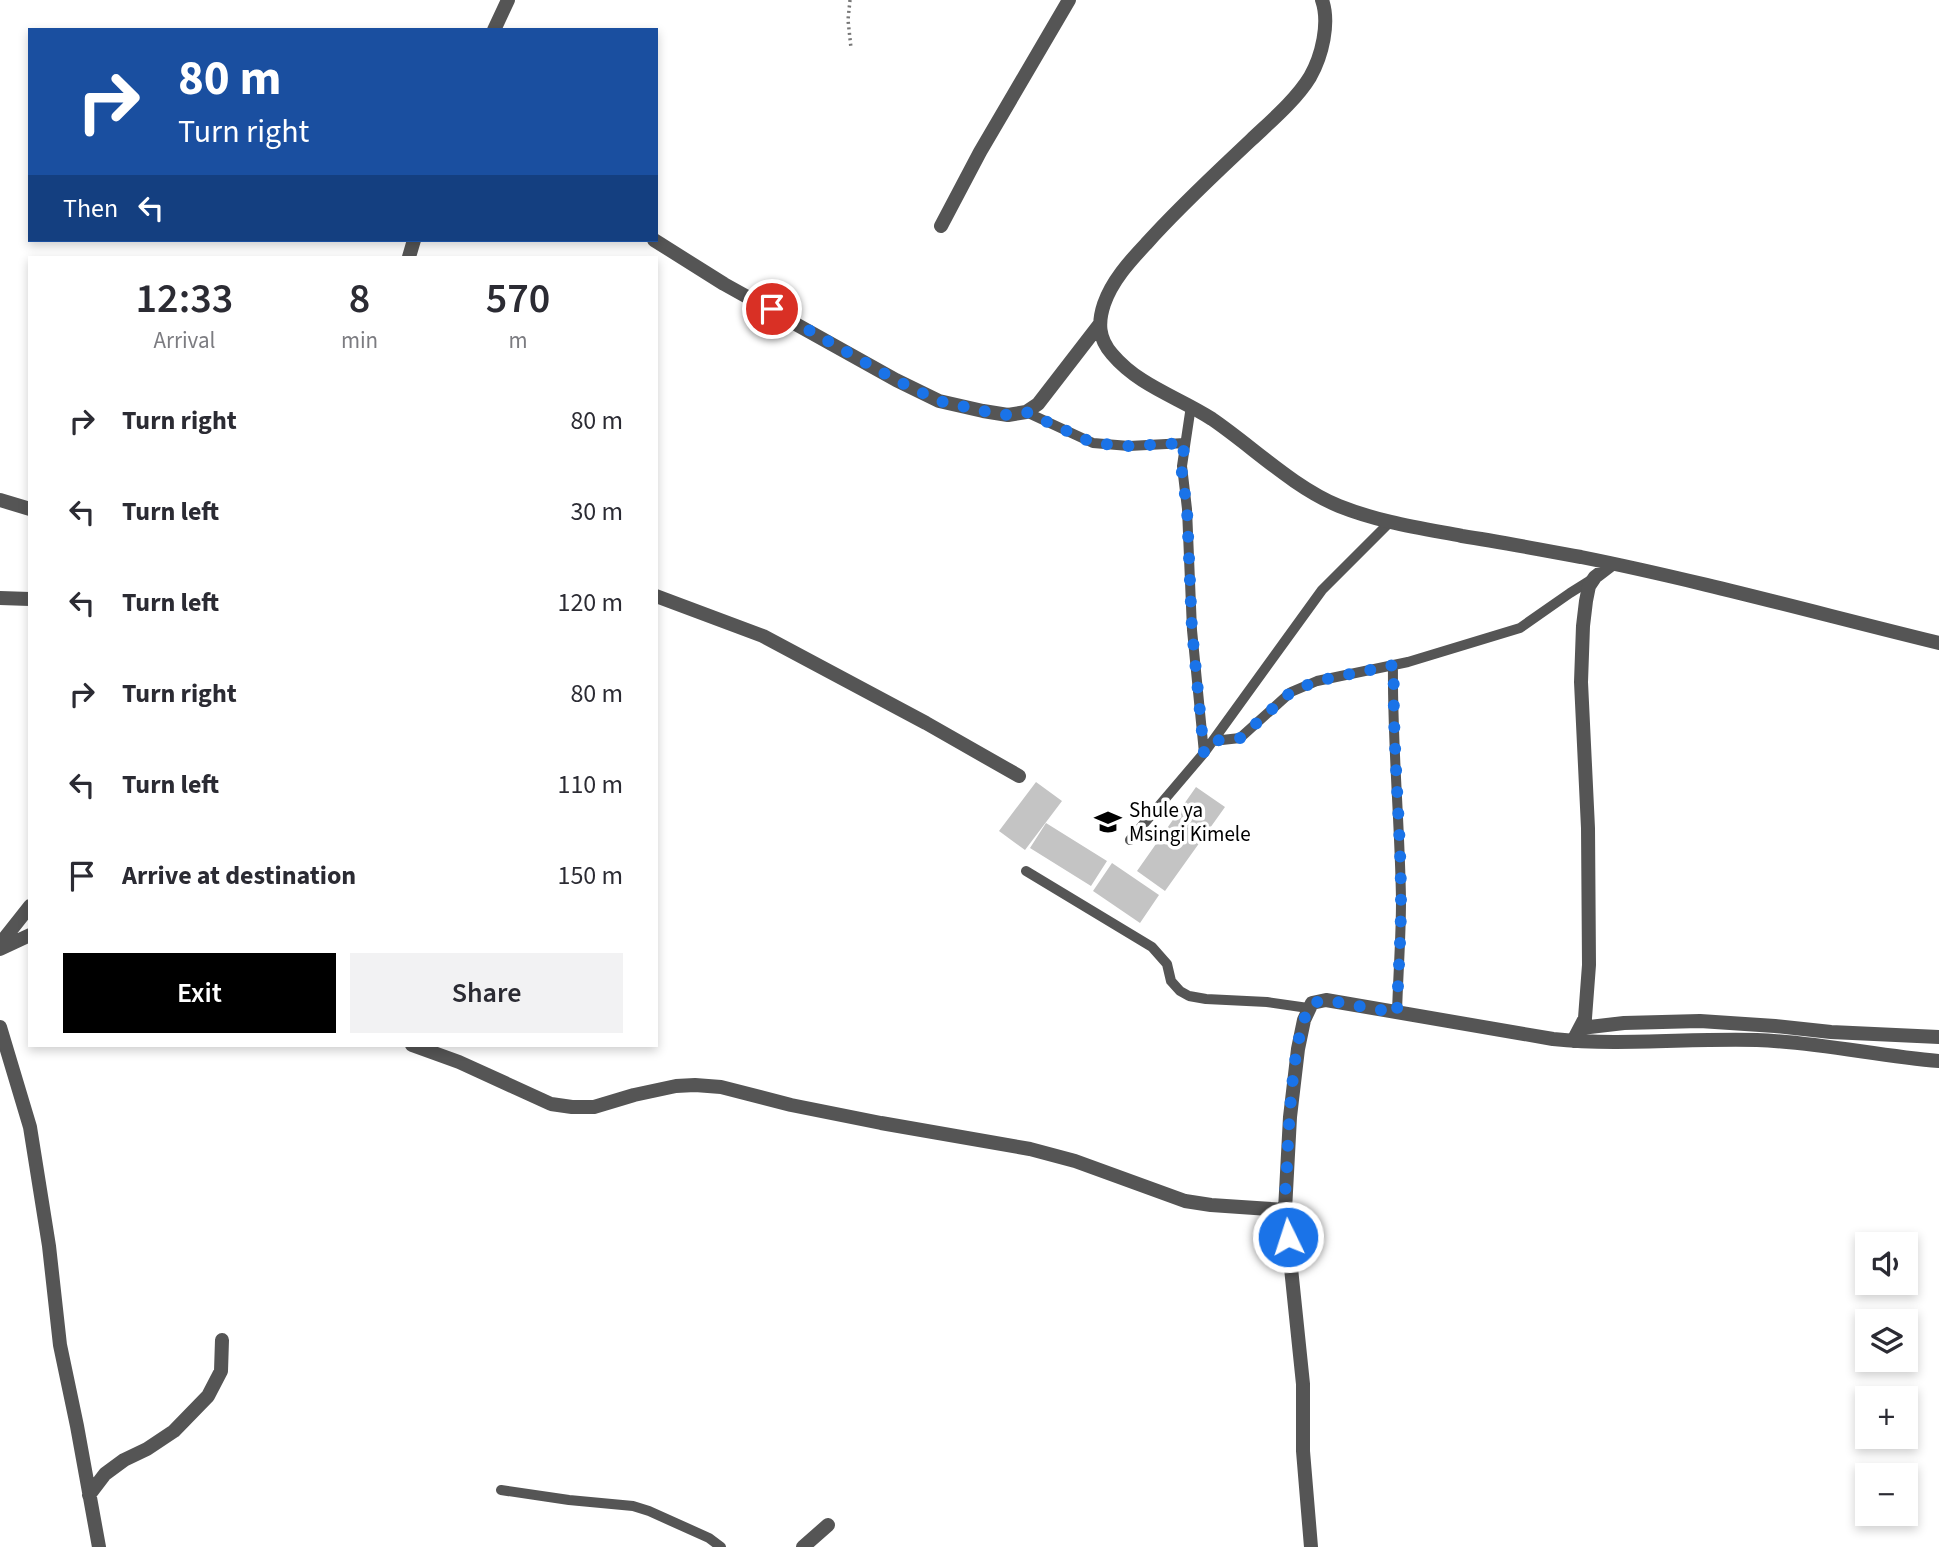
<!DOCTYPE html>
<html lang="en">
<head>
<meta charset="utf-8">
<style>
	body { margin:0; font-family:"Source Sans 3",sans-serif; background:#f2f2f3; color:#2b2b33; height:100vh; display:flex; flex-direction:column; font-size:26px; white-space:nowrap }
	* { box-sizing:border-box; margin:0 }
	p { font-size:23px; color:#7c7c81 }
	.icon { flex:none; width:38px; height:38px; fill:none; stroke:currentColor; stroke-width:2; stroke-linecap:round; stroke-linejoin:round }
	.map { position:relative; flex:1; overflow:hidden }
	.drawer { position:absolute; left:28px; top:256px; width:630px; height:791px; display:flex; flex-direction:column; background:#fff; border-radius:0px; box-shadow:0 4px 10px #0003 }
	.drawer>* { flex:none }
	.top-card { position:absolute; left:28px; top:28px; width:630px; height:214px; border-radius:0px; box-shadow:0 4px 10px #0003; background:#1a4fa0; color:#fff; overflow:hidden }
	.buttons { position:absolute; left:1855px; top:1232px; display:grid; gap:14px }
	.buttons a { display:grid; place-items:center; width:63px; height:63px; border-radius:0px; background:#fff; box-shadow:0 4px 10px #0003; font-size:35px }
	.pin { position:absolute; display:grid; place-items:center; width:60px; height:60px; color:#fff; margin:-30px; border:4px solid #fff; border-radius:50%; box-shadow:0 2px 7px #0007 }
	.me { position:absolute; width:77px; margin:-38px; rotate:356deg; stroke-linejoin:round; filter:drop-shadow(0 0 5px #0008) }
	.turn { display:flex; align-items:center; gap:24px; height:147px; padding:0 35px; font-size:32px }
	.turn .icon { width:91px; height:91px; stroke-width:2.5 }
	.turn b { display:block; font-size:49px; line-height:60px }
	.then { display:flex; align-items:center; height:66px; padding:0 35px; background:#0003; gap:14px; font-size:26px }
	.eta { display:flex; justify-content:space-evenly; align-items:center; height:119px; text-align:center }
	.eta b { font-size:42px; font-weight:600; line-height:49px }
	.primary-button { display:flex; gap:14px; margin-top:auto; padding:14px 35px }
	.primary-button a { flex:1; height:80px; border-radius:0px; background:#000; color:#fff; font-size:28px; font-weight:600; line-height:80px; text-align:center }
	.primary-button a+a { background:#f2f2f3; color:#2b2b33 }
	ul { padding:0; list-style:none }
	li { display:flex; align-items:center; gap:21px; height:91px; padding:0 35px }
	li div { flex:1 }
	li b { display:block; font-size:26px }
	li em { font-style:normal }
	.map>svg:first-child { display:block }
	.building { fill:#c4c4c4 }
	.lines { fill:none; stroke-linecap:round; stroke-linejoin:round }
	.path { stroke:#777; stroke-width:3.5; stroke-dasharray:2 3.5; stroke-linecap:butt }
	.service { stroke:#555; stroke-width:10 }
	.minor { stroke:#555; stroke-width:14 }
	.route { stroke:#1a73e8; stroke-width:12; stroke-dasharray:0 21.6 }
	.labels { text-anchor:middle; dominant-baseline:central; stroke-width:7; stroke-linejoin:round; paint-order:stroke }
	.poi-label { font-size:21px; fill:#000; stroke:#fff; text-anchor:start }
</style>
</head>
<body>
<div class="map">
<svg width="1939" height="1547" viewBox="0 0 1939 1547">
	<rect width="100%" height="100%" fill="#fff"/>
	<!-- building -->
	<path class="building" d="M1036,782L1062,801L1025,850L999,831Z
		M1196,787L1225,807L1165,891L1137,871Z
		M1046,823L1107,861L1091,886L1030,848Z
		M1112,863L1159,895L1140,923L1093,891Z"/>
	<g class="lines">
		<!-- path -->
		<path class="path" d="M850,0L848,20L851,48"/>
		<!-- service -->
		<path class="service" d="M1191,406L1182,466L1187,509L1192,630L1204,753
			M1026,412L1093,443L1129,446L1185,443
			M1393,665C1392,744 1400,822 1401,901C1401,938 1398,976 1397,1013
			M1213,741L1240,738L1291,692L1317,681L1408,662L1520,628L1570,593L1594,578
			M1130,840L1204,753L1322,590L1389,523
			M1026,871L1152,947L1167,964L1171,981L1180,991L1189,996L1206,999L1267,1002L1308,1008
			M501,1490L569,1500L633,1506L649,1511L709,1538L721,1547"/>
		<!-- minor -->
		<path class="minor" d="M1322,0C1330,23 1322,56 1310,77C1296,100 1270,122 1251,140C1215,174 1179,207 1146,244C1129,262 1112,281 1104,304C1098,322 1098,338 1112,354C1139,386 1178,397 1212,419C1253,447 1293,487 1339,506C1379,522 1420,528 1462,536C1502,542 1541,550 1581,557C1701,581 1820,614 1939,643
			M494,30L508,0
			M941,226L980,152L1069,0
			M654,240L724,284L896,380L939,401L983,411L1008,415L1026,412L1038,404L1099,325
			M409,257L414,240
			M0,500L30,509
			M656,596L763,636L926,723L1019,776
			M0,598L30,599
			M0,944L30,906
			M0,949L30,935
			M0,1027L30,1127L49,1246L60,1345L77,1426L99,1547
			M1581,1028L1624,1023L1700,1021L1775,1026L1831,1032L1939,1037
			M1573,1041L1585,1018L1589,965L1588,828L1581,682L1583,626L1586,601L1589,586L1595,577L1612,564
			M412,1045L459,1062L551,1104L572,1107H594L634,1095L676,1086L695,1085L721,1087L791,1105L881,1123L1030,1149L1075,1161L1185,1201L1211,1205L1285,1210
			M89,1495L105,1474L124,1460L147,1449L174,1431L208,1396L221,1371L222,1340
			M803,1547L828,1525
			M1311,1547L1303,1451V1384L1285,1210L1290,1117L1298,1049L1304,1020L1312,1003L1326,1000L1553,1039C1621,1046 1689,1038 1757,1040C1818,1042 1878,1056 1939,1061"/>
	</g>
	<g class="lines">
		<!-- route -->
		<path class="route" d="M772,309L896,380L939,401L983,411L1008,415L1026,412L1093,443L1129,446L1185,443L1181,466L1187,509L1192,630L1204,753L1213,741L1240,738L1291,692L1317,681L1394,665C1392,744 1401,822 1401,901C1401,938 1398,976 1397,1013L1326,1000L1312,1003C1292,1030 1289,1127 1287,1162C1287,1178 1284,1195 1285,1211C1285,1220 1287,1229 1288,1237"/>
	</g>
	<!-- icons -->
	<defs>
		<g id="school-bare" transform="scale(2.1)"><path d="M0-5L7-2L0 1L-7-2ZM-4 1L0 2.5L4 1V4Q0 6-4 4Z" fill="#000" stroke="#fff" stroke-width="2.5" paint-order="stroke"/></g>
	</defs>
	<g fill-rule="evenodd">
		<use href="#school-bare" x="1108" y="822"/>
	</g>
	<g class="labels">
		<!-- poi labels -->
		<g class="poi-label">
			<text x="1129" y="810">Shule ya<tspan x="1129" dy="24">Msingi Kimele</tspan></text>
		</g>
	</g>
</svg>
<div class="buttons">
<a><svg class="icon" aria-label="sound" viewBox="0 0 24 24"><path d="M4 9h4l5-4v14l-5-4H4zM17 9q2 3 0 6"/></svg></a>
<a><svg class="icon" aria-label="layers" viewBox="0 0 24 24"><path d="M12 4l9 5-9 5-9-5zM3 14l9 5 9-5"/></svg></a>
<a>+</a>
<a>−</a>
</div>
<div class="pin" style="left:772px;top:309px;background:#d93025"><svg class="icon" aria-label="arrive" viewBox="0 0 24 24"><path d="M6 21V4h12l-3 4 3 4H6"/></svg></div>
<svg class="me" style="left:1288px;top:1237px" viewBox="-20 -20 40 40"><circle r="17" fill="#1a73e8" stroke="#fff" stroke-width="3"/><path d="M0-11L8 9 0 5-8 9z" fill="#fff"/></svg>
<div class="top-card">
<div class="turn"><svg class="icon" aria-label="right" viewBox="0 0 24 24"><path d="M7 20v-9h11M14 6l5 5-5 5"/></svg><div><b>80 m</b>Turn right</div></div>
<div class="then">Then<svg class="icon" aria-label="left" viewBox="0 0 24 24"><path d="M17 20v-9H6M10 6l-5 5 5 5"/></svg></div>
</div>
<section class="drawer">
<div class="eta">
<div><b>12:33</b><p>Arrival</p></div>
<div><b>8</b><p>min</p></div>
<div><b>570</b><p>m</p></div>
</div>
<ul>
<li><svg class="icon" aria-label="right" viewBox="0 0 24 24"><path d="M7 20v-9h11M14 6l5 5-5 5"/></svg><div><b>Turn right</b></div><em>80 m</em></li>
<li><svg class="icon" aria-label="left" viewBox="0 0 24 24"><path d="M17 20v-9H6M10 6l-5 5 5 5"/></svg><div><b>Turn left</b></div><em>30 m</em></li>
<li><svg class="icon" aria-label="left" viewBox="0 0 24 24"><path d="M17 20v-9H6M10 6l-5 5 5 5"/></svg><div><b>Turn left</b></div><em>120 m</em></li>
<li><svg class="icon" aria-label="right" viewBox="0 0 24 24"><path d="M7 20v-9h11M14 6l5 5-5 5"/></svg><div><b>Turn right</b></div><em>80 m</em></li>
<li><svg class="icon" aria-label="left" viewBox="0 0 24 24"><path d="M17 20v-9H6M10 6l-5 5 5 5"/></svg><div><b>Turn left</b></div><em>110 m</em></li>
<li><svg class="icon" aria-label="arrive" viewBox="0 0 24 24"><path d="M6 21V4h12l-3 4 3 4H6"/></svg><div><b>Arrive at destination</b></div><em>150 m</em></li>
</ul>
<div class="primary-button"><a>Exit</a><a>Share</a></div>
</section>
</div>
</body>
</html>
